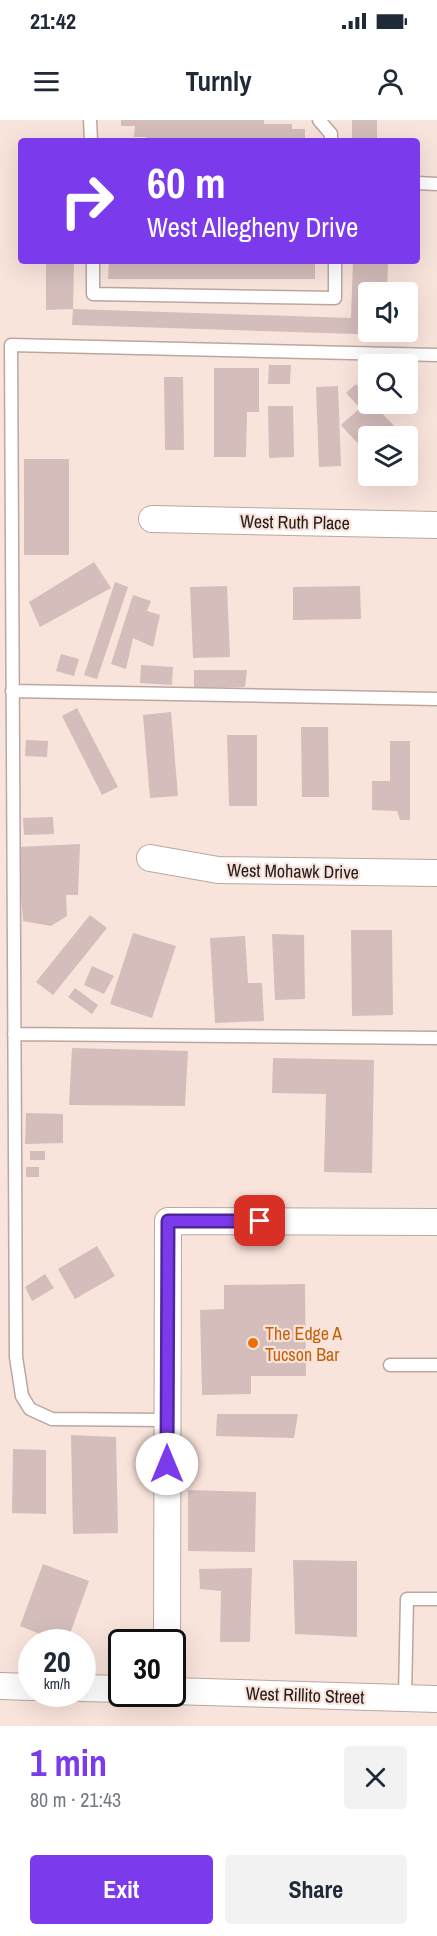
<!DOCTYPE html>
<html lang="en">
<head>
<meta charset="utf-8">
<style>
	body { margin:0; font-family:"Archivo Narrow",sans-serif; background:#f2f2f3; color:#1f2937; height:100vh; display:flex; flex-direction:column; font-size:22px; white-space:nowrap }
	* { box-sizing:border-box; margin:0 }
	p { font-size:20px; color:#747a83 }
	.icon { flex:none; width:33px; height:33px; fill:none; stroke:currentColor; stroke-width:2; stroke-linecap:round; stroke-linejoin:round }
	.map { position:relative; height:1606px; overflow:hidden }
	.sheet { display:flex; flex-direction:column; background:#fff; flex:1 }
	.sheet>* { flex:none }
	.banner { position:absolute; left:18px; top:18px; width:402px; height:126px; border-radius:6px; box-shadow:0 6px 24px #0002; background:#7c3aed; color:#fff; overflow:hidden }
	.fabs { position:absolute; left:358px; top:162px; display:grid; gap:12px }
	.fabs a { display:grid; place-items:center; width:60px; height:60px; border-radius:6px; background:#fff; box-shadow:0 6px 24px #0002; font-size:30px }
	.speed { position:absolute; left:18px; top:1509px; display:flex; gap:12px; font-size:30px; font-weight:700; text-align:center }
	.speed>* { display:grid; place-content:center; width:78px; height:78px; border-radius:50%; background:#fff; box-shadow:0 6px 24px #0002; line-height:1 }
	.speed small { font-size:15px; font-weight:400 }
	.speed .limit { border:3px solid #111; border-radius:9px; background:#fff; color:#111 }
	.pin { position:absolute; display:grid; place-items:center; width:51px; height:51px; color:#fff; margin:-26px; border-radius:12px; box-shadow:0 3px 9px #0006 }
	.me { position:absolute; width:66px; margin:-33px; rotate:0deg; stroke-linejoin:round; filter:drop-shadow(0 0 4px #0008) }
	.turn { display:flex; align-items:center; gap:21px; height:126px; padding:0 30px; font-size:27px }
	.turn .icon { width:78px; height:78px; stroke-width:2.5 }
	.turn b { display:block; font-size:42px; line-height:51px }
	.round { display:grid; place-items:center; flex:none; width:63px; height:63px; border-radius:6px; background:#f2f2f3 }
	.headline { display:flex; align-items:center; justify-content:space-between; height:102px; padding:0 30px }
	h1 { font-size:36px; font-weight:800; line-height:45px; color:#7c3aed }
	.cta { display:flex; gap:12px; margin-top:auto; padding:12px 30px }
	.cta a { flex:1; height:69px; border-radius:6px; background:#7c3aed; color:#fff; font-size:24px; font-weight:800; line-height:69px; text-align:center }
	.cta a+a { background:#f2f2f3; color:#1f2937 }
	.status { display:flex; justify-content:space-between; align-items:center; height:42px; padding:0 30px; background:#fff; direction:ltr }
	.status svg { height:16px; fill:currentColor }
	header { display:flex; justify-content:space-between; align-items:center; height:78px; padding:0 30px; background:#fff; font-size:27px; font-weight:800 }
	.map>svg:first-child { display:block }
	.building { fill:#d4bdba }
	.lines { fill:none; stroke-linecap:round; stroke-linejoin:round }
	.lane-casing { stroke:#bba7a0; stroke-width:15 }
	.street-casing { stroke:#bba7a0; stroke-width:28 }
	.lane { stroke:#fff; stroke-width:12 }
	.street { stroke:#fff; stroke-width:26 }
	.route-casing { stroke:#51269a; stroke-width:15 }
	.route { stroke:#7c3aed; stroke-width:10 }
	.food-dot { fill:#e8710a; stroke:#f9e4dc; stroke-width:2 }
	.labels { text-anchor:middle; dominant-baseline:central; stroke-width:4.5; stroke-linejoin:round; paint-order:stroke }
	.street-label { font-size:18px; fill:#231c19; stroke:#f9e4dc }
	.food-label { font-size:18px; fill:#c56008; stroke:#f9e4dc; text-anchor:start }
</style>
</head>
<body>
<div class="status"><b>21:42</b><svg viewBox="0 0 49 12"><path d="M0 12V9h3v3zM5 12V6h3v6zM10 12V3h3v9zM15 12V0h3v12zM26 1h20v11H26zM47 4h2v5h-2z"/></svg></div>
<header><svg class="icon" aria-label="menu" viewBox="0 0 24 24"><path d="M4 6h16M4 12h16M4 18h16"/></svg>Turnly<svg class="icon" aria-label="person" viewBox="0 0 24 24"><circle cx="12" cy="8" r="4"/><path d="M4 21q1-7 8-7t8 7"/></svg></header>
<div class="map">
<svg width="437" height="1606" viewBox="0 0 437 1606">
	<rect width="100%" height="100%" fill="#f9e4dc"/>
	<!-- building -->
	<path class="building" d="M121,0H264V4H292V9H305V21H144L146,17H134L135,6H121Z
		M352,0H377V20L352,21Z
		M46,141H74L73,189L46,190Z
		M109,141H315V159H108Z
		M353,141H388L387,172H369V212H386V215L72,205L73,189L351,198Z
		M269,245H291L290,264H268Z
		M214,248H259V292H247L246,337H214Z
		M164,257H183L184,330H165Z
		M356,264L369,279V284H373L404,316H369V336L341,305L360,288L346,273Z
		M338,266L341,346L319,347L316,267Z
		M268,286H293L294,337L269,338Z
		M24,339H69V435H24Z
		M94,442L111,468L40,507L29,482Z
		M115,462L128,467L97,559L84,555Z
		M227,466L230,537L193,538L190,467Z
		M360,466L361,499L293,500V467Z
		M133,475L151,481L147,491L160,495L153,527L133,518L126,549L111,544Z
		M61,534L79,539L74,556L56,551Z
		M141,545L173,547L172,565L140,563Z
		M194,550H247L245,567L194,568Z
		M77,588L118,667L102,675L62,596Z
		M171,592L178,676L150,678L143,595Z
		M301,607H328L329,677H302Z
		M227,615H257V686H229Z
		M26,620L48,621L47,637L25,636Z
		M390,621H410V700H400L397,691L372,690V661H390Z
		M53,697L54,714L24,715L23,698Z
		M80,724L78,775H66L67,796L51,806L23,801L17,727Z
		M90,795L107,808L53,875L36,862Z
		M351,810H392L393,895L352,896Z
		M133,813L176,826L152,898L110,884Z
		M272,814L304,815L305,879L275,880Z
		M245,816L248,863H262L264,901L215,903L210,818Z
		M92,846L114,856L104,874L84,865Z
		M75,868L98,885L92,894L68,877Z
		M72,928L188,931L185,986L69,985Z
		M273,938L374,940L372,1053L324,1052L326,974L272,973Z
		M26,993L63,994V1023L25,1024Z
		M30,1031H45V1040H30Z
		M26,1047H39V1057H26Z
		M97,1126L115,1156L75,1179L58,1149Z
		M45,1154L54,1168L32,1181L25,1167Z
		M305,1164L306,1256H251V1274L202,1275L200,1190L224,1189V1165Z
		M217,1294H298L294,1318L216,1316Z
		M71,1315L116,1317L118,1413L73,1414Z
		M13,1329L46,1330V1394L12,1393Z
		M188,1370L256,1372L255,1432L188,1431Z
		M293,1440L357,1441V1517L295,1514Z
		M43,1444L89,1461L67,1522H60L20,1506Z
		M252,1448L250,1522H220L221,1471L200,1469L199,1449Z"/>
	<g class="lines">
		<!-- lane casing -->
		<g class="lane-casing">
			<path id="lane" d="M90,0L91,21
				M319,0L331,14V21
				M417,63L437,64
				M93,141V174L335,178V141
				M12,571L437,579
				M14,914L437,918
				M390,1245H437
				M167,1300L52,1299L30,1289L22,1276L16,1237L11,225L437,235
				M405,1577L407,1479H437"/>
		</g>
		<!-- street casing -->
		<g class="street-casing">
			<path id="street" d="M152,399L437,405
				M150,738L218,750L437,753
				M167,1522L168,1101L437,1102
				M0,1566L32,1567
				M82,1568L122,1569
				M172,1571L437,1579"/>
		</g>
		<!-- lane -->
		<use href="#lane" class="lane"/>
		<!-- street -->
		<use href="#street" class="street"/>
	</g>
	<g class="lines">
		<!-- route casing -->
		<g class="route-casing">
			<path id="route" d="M167,1344L168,1101H260"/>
		</g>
		<!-- route -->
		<use href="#route" class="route"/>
	</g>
	<!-- markers -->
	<circle class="food-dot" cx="253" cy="1223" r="6"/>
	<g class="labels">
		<!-- street labels -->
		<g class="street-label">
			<text transform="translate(295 402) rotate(1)">West Ruth Place</text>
			<text transform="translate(293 751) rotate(1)">West Mohawk Drive</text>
			<text transform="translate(305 1575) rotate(2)">West Rillito Street</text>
		</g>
		<!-- food labels -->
		<g class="food-label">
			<text x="265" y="1213">The Edge A<tspan x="265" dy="21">Tucson Bar</tspan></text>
		</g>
	</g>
</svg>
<div class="fabs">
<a><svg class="icon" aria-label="sound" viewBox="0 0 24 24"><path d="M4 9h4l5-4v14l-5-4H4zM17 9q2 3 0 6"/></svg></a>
<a><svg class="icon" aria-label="search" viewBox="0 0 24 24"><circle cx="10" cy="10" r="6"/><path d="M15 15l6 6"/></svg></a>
<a><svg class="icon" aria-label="layers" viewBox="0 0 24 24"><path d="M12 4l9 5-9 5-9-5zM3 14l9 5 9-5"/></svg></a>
</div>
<div class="speed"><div>20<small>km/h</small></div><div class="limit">30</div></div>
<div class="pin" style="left:260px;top:1101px;background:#d93025"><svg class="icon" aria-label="arrive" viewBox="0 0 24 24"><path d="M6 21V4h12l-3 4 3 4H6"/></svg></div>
<svg class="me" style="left:167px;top:1344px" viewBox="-20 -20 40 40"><circle r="19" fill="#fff"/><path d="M0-13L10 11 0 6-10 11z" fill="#7c3aed"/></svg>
<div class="banner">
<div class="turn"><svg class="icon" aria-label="right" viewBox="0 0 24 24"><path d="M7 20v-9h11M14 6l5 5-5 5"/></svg><div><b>60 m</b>West Allegheny Drive</div></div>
</div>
</div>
<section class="sheet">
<div class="headline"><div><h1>1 min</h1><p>80 m · 21:43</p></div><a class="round"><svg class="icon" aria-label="close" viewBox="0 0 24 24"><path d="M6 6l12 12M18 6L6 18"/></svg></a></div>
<div class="cta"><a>Exit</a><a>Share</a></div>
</section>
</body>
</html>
